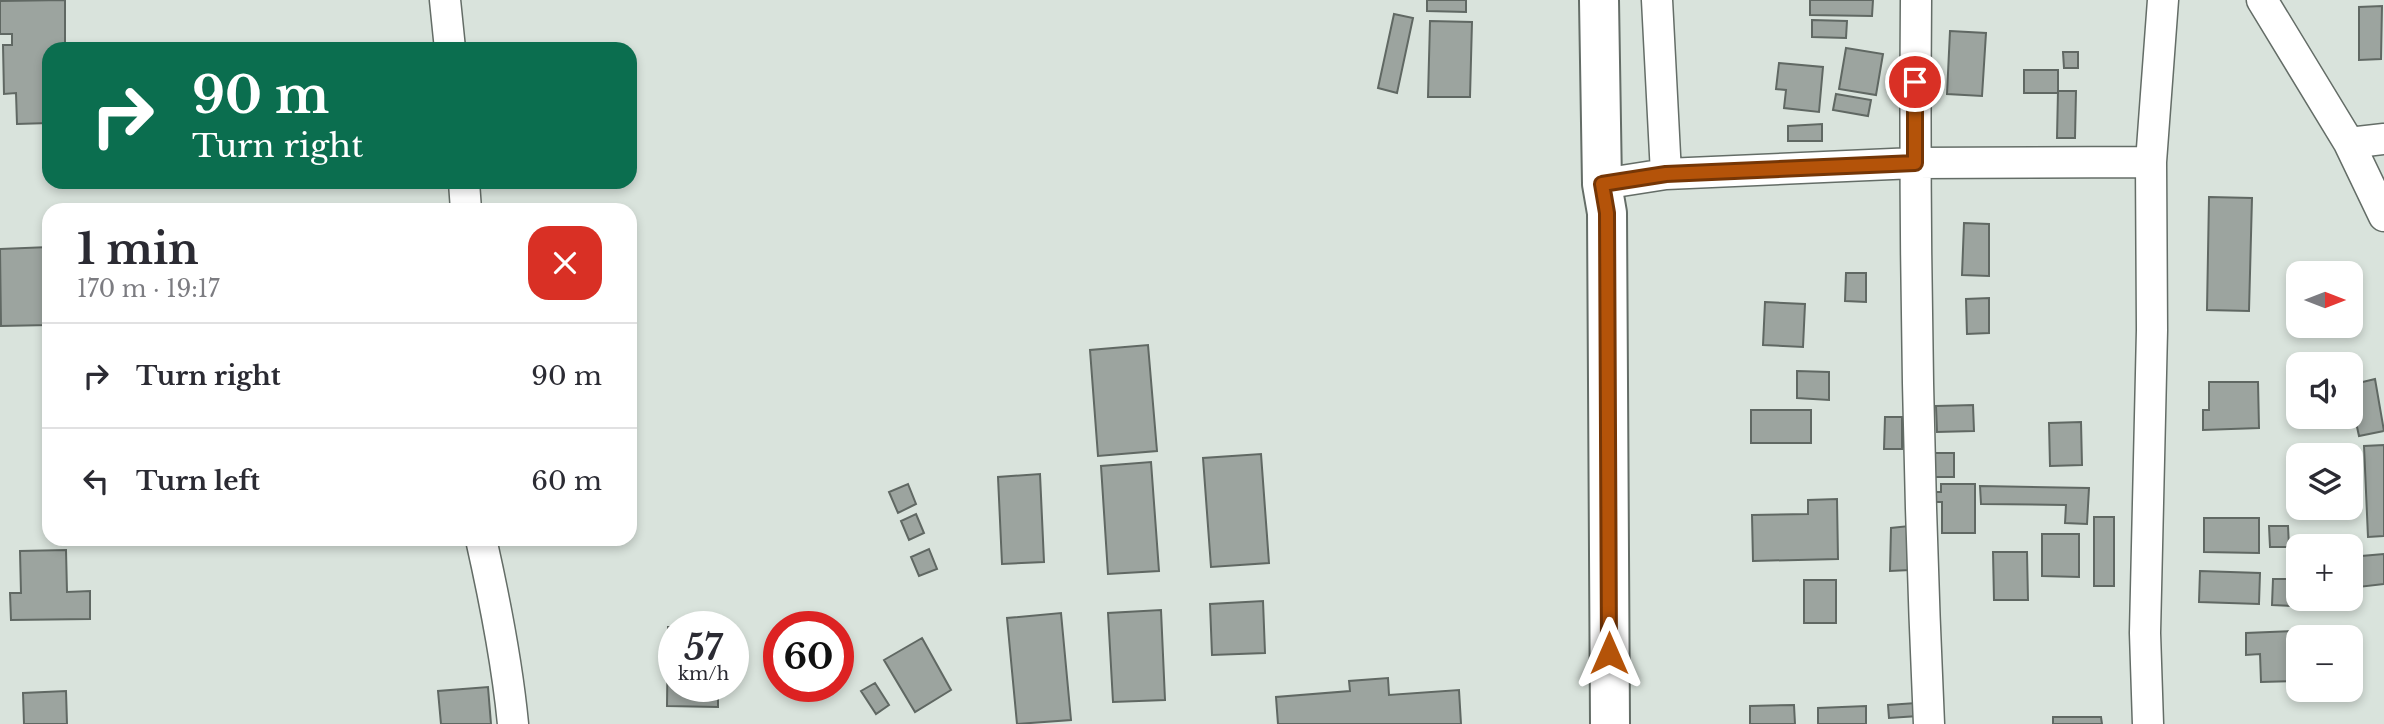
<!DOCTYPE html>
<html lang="en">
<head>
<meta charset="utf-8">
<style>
	body { margin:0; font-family:"Libre Baskerville",serif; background:#f2f2f3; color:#2b2b33; height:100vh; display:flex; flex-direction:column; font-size:26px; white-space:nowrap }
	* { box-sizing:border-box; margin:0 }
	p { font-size:23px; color:#7c7c81 }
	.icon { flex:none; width:38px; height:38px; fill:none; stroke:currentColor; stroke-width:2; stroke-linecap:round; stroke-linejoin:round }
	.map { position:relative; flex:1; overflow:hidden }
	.panel { position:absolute; left:42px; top:203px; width:595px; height:343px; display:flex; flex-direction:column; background:#fff; border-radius:21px; box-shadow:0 4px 10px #0003 }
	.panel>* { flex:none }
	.top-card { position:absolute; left:42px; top:42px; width:595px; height:147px; border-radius:21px; box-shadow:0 4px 10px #0003; background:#0b6e4f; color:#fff; overflow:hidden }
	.needle { width:46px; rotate:90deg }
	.fabs { position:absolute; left:2286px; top:261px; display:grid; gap:14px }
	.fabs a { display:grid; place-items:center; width:77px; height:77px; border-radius:14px; background:#fff; box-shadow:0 4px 10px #0003; font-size:35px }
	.speed { position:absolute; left:658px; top:611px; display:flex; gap:14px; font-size:35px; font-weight:700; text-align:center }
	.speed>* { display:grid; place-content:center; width:91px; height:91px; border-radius:50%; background:#fff; box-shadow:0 4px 10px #0003; line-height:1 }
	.speed small { font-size:18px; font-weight:400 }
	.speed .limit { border:10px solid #d22; background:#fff; color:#111 }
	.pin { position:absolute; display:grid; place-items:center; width:60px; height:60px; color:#fff; margin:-30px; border:4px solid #fff; border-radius:50%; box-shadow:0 2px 7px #0007 }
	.me { position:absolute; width:77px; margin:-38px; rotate:0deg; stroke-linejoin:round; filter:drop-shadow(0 0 5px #0008) }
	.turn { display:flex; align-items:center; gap:24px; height:147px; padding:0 35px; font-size:32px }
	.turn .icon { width:91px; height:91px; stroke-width:2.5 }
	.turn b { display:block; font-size:49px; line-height:60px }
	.round { display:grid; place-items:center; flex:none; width:74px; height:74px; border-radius:21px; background:#f2f2f3 }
	.summary { display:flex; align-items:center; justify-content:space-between; height:119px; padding:0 35px }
	h1 { font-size:42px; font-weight:700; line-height:52px }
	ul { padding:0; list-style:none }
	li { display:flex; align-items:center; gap:21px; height:105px; padding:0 35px; border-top:2px solid #e1e1e2 }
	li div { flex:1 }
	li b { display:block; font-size:26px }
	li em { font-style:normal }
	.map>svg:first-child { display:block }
	.building { fill:#9ca49f; stroke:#606863; stroke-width:2 }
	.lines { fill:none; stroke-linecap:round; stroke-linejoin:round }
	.minor-casing { stroke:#646d67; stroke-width:33 }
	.primary-casing { stroke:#646d67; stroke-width:42 }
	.minor { stroke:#fff; stroke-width:30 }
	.primary { stroke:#fff; stroke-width:38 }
	.route-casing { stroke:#753606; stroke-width:18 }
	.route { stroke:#b45309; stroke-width:12 }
</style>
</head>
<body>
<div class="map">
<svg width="2384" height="724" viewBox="0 0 2384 724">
	<rect width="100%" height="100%" fill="#d9e3dc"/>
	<!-- building -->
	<path class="building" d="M65,0V49H49V123L17,124L16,93L4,94L3,45H12V34H0V1Z
		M1427,0H1466V12L1427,11Z
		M1810,0H1873L1872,16L1810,15Z
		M2382,6L2381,59L2359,60V7Z
		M1394,14L1413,18L1397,93L1378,88Z
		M1812,20L1847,21L1846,38L1812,37Z
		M1430,21L1472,22L1470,97H1428Z
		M1950,31L1986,33L1982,96L1947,94Z
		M1846,48L1883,54L1876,95L1839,89Z
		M2063,52H2078V68H2064Z
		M1779,63L1823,67L1819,112L1784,108L1786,90L1776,89Z
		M2024,70H2058V93H2024Z
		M2058,91H2076L2075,138H2057Z
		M1836,94L1871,100L1868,116L1833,110Z
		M1822,124V141H1788V126Z
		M2209,197L2252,198L2249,311L2207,310Z
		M1964,223L1989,224V276L1962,275Z
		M49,247V325L1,326L0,249Z
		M1846,273H1866V302L1845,301Z
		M1989,298V333L1967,334L1966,299Z
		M1765,302L1805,304L1803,347L1763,345Z
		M1148,345L1157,451L1098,456L1090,350Z
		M1797,371L1829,372V400L1797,398Z
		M2375,379L2384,431L2359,436L2350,395V385Z
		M2209,382H2258L2259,428L2203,430V410H2209Z
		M1973,405L1974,431L1937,432L1936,406Z
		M1751,410H1811V443H1751Z
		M1885,417H1902V449H1884Z
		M2081,422L2082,465L2050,466L2049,423Z
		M2384,445V536L2368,537L2364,446Z
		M1933,453H1954V477H1933Z
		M1261,454L1269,563L1211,567L1203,458Z
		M1151,462L1159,571L1108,574L1101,466Z
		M1040,474L1044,562L1002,564L998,477Z
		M908,484L916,504L898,513L889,492Z
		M1941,484H1975V533H1942V502H1936V492H1941Z
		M1980,486L2089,488L2087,524L2065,523L2066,505L1981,504Z
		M1837,499L1838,559L1753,561L1752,515L1808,514V500Z
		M916,514L924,533L909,540L901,521Z
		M2094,517H2114V586H2094Z
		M2204,518H2259V553L2204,552Z
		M1909,526L1910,570L1890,571L1891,528Z
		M2269,526H2288L2289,547H2270Z
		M2042,534H2079V577L2042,576Z
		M929,549L937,569L919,576L911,557Z
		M66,550L67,592L90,591V619L11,620L10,593H21L20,551Z
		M1993,552H2027L2028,600H1994Z
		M2384,554V584L2350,588V557Z
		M2200,571L2260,573L2259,604L2199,602Z
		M2273,579H2291V606L2272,605Z
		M1804,580H1836V623H1804Z
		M1263,601L1265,653L1212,655L1210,604Z
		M1161,610L1165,700L1113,702L1108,613Z
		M1061,613L1071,720L1017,724L1007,618Z
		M2314,626H2337V637H2315Z
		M668,627H674V686H718V707L667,706Z
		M2293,631L2295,681L2261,682L2260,654L2246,655V633Z
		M922,638L951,690L915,712L884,660Z
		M1388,678L1389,695L1459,690L1461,724H1278L1276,697L1350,691L1349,681Z
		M875,683L889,705L876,714L861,691Z
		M488,687L491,724H441L438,691Z
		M66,691L67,724H24L23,693Z
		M1916,703L1918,716L1889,718L1888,705Z
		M1794,705L1795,724H1750V706Z
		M1866,706V724H1818V708Z
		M2053,717H2101L2102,724H2053Z"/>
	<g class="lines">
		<!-- minor casing -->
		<g class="minor-casing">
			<path id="minor" d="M445,0L450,49
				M1657,0L1666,174
				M1916,0C1914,241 1918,483 1929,724
				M2262,0L2349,143L2384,216
				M2349,143L2384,139
				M464,182L466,210
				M1602,184L1666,174L1915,163L2151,162
				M481,539C495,601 507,661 513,724
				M2148,724L2145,633L2152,330L2151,162L2163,0"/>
		</g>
		<!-- primary casing -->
		<g class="primary-casing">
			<path id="primary" d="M1599,0L1602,184L1607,213L1610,724"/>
		</g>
		<!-- minor -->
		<use href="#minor" class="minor"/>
		<!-- primary -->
		<use href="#primary" class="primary"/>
	</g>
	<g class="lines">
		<!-- route casing -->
		<g class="route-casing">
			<path id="route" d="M1609,653L1607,213L1602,184L1666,174L1915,163V82"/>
		</g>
		<!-- route -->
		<use href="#route" class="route"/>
	</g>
</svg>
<div class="fabs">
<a><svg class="needle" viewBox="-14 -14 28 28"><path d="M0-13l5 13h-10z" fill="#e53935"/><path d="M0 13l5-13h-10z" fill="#7c7c81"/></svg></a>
<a><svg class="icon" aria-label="sound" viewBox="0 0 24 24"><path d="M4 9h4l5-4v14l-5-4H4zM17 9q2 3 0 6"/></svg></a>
<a><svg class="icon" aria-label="layers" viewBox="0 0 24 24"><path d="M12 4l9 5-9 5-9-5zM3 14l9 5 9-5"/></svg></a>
<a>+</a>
<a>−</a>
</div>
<div class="speed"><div>57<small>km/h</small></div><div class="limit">60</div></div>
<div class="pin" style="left:1915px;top:82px;background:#d93025"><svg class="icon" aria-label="arrive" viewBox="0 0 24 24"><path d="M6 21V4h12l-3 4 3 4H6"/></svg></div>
<svg class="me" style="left:1609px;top:653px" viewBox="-20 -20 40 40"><path d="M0-17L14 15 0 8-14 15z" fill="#b45309" stroke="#fff" stroke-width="4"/></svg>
<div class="top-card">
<div class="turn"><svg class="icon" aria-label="right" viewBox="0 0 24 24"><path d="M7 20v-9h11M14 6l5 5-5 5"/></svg><div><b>90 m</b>Turn right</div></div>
</div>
<section class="panel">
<div class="summary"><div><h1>1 min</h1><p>170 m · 19:17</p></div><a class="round" style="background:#d93025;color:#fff"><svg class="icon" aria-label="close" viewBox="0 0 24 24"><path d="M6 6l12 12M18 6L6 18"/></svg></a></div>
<ul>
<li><svg class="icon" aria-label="right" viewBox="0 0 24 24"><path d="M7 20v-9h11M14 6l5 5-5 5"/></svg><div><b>Turn right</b></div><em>90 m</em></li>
<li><svg class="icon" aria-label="left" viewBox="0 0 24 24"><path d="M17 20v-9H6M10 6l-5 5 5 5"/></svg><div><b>Turn left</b></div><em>60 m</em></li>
</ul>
</section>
</div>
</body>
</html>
